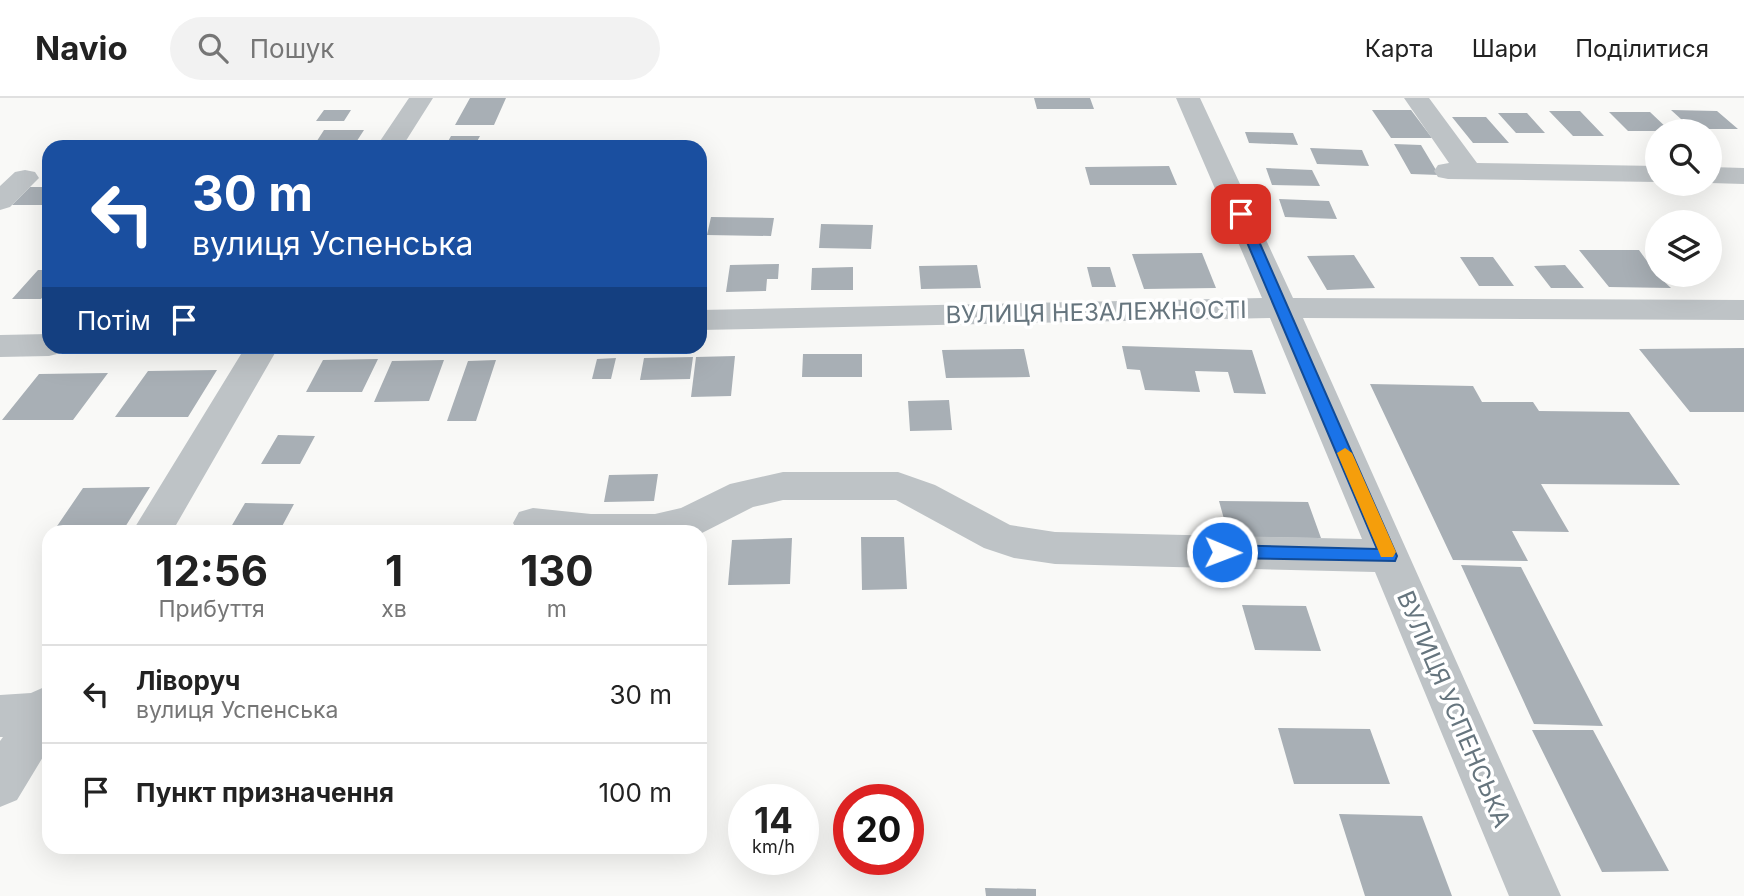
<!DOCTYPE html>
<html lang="uk">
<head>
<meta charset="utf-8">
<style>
	body { margin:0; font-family:Inter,sans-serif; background:#f2f2f2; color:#222; height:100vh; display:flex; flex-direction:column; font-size:26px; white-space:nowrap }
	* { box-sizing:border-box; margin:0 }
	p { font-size:23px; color:#767676 }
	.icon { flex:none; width:38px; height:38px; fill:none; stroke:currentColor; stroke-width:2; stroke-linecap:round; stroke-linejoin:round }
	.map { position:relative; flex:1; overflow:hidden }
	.details { position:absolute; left:42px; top:427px; width:665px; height:329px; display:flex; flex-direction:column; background:#fff; border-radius:21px; box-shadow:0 7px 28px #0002 }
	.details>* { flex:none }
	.top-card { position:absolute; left:42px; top:42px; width:665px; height:214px; border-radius:21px; box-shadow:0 7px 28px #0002; background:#1a4fa0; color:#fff; overflow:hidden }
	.fabs { position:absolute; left:1645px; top:21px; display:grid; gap:14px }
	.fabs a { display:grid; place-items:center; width:77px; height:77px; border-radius:50%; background:#fff; box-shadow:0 7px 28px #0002; font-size:35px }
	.speed { position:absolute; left:728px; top:686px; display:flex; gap:14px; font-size:35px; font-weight:700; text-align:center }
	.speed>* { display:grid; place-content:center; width:91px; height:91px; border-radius:50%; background:#fff; box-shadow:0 7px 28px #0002; line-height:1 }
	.speed small { font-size:18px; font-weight:400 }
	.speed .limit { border:10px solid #d22; background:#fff; color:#111 }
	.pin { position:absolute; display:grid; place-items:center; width:60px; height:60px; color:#fff; margin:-30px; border-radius:14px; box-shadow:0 4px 10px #0006 }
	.me { position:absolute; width:77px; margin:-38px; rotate:91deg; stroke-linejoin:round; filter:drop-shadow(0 0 5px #0008) }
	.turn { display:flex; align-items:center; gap:24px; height:147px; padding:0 35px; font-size:32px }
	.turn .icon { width:91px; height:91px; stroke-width:2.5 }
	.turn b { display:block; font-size:49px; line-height:60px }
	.then { display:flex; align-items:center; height:66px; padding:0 35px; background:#0003; gap:14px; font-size:26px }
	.eta { display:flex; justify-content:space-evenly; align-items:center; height:119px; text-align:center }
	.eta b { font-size:42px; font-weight:700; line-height:49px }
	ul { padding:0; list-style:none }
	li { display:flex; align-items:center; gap:21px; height:98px; padding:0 35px; border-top:2px solid #e0e0e0 }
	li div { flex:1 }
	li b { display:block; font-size:26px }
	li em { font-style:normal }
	header { display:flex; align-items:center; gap:42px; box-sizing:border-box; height:98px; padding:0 35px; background:#fff; border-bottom:2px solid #e0e0e0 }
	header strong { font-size:33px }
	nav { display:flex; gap:38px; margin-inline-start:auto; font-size:24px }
	.search { width:490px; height:63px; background:#f2f2f2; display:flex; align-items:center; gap:18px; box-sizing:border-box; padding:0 24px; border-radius:38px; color:#767676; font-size:26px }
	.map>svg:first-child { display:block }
	.building { fill:#a8afb5 }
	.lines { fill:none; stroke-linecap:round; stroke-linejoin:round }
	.minor { fill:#bec3c6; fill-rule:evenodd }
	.route { fill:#1a73e8; stroke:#114b97; stroke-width:2 }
	.slow { fill:#f59e0b }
	.labels { text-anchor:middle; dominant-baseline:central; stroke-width:7; stroke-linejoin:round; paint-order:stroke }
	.street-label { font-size:24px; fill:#66757e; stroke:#fff }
</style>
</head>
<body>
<header>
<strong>Navio</strong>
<div class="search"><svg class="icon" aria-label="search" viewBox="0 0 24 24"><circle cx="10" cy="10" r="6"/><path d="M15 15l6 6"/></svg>Пошук</div>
<nav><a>Карта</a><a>Шари</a><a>Поділитися</a></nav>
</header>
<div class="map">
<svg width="1744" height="798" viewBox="0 0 1744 798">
	<rect width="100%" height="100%" fill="#f9f9f7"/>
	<!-- building -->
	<path class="building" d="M470,0H506L494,27H455Z
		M1034,0H1090L1094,11H1037Z
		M324,12H351L344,23H316Z
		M1372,12H1411L1432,40H1391Z
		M1671,12L1717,13L1738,31H1692Z
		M1549,13H1580L1604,38H1573Z
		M1609,14H1650L1670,33H1628Z
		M1498,15H1527L1545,35H1516Z
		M1452,19H1486L1509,45H1473Z
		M324,32H364L353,49H313Z
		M1245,34L1293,35L1298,47L1249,45Z
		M451,38H480L474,49H445Z
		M1394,46L1421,47L1439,77L1411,76Z
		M1310,50L1362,52L1369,68L1317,66Z
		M1169,68L1177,87H1090L1085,69Z
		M1266,70L1312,72L1320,88L1272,87Z
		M30,89H49V107H12Z
		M1279,101L1329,103L1337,121L1285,119Z
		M711,119L774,120L771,138L707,137Z
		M821,126L873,127L871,151L819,150Z
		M1579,152H1639L1657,177L1671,190L1609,189Z
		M1202,155L1216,190L1144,191L1132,156Z
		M1354,157L1375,190L1327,192L1307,158Z
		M1460,159H1493L1514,188H1479Z
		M779,166L778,181H767L766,193L726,194L730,167Z
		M977,167L981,190L921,191L919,168Z
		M1565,167L1584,190H1551L1534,168Z
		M853,169V192H811L812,170Z
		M1087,169H1110L1116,189H1092Z
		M38,172H49V192L41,201H12Z
		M1122,248L1252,252L1266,296L1234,295L1228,274L1195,273L1200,294L1145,292L1140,272L1127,271Z
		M1744,250V314H1690L1639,251Z
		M1024,251L1030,279L946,280L942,252Z
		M803,256H862V279H802Z
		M735,258L731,298L691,299L696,259Z
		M693,259L690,281L640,282L644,260Z
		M616,260L611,281H592L597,261Z
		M378,261L362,294H306L323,262Z
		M444,262L429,303L374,304L392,263Z
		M496,262L476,323H447L468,263Z
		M217,272L188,319H115L148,273Z
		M108,275L73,322H2L39,276Z
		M1370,286L1473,288L1482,304H1533L1539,313L1629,314L1680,387L1541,386L1569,434L1512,433L1528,463L1453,462Z
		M949,302L952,332L910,333L908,303Z
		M278,337L315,338L300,366H261Z
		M658,376L654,403L604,404L609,377Z
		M150,389L122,434H53L83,390Z
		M1219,403L1308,404L1321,440L1229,439Z
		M245,405L294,406L279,434H228Z
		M861,439H904L907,491L862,492Z
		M792,440L790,486L728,487L732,442Z
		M1461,467L1521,469L1603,628L1534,626Z
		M1242,507L1306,508L1321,553L1255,552Z
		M1278,630L1370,631L1390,686H1294Z
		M1532,632H1593L1669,773L1602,774Z
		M1339,716L1422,718L1452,798H1365Z
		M985,790L1036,791V798H986Z"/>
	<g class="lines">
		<!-- minor -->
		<path class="minor" d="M409,0H433L402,49H376Z
			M1176,0H1200L1293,200L1744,202V222L1303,220L1561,798H1509L1375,474L1055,466L1014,460L984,450L896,402H783L753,409L700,436L518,434L513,425L519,414L533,410L591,416H655L681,410L730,386L783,374H898L935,387L1010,427L1055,434L1362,441L1270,220L700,232V212L1262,200Z
			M1404,0H1429L1477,65L1657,68V84L1448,81L1438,79L1434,73L1438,67L1449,65Z
			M1710,69L1744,70V86L1710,85Z
			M25,72L35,74L39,80L10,109L0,112V88L15,74Z
			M49,236V248H65L61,255L49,258L0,259V237Z
			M246,248H279L172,434H132Z
			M49,587V649L17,702L0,709V643L3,639H0V597L31,595Z"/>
	</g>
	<!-- route -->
	<path class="route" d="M1241,113L1247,116L1397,458L1395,463L1222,460L1216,458L1213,454L1216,449L1222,447L1377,451L1235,116Z"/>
	<!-- slow -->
	<path class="slow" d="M1345,350L1352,355L1396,454L1393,459H1381L1379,454L1337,355Z"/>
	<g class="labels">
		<!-- street labels -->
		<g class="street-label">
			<text transform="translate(1096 214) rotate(-1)">ВУЛИЦЯ НЕЗАЛЕЖНОСТІ</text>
			<text transform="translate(1454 611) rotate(67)">ВУЛИЦЯ УСПЕНСЬКА</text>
		</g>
	</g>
</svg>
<div class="fabs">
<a><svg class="icon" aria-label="search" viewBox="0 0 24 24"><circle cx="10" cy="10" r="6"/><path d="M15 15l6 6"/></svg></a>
<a><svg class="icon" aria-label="layers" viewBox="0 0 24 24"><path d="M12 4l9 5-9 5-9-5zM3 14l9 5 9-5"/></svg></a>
</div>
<div class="speed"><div>14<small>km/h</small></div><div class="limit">20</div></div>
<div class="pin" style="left:1241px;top:116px;background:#d93025"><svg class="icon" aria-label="arrive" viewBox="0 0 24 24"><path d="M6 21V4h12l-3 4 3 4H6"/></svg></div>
<svg class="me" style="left:1222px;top:454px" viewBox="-20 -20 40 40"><circle r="17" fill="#1a73e8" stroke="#fff" stroke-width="3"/><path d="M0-11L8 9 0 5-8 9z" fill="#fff"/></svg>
<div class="top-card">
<div class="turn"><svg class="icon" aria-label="left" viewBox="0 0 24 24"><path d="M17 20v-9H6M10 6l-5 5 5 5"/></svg><div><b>30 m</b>вулиця Успенська</div></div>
<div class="then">Потім<svg class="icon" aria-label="arrive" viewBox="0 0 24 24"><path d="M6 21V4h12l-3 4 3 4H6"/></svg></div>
</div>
<section class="details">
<div class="eta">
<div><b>12:56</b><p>Прибуття</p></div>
<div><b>1</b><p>хв</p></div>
<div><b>130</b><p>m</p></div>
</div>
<ul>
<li><svg class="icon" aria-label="left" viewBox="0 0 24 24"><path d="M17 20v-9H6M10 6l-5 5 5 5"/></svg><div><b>Ліворуч</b><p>вулиця Успенська</p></div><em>30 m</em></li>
<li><svg class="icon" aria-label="arrive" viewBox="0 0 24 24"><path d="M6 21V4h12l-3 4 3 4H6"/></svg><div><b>Пункт призначення</b></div><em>100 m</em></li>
</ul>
</section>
</div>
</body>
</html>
